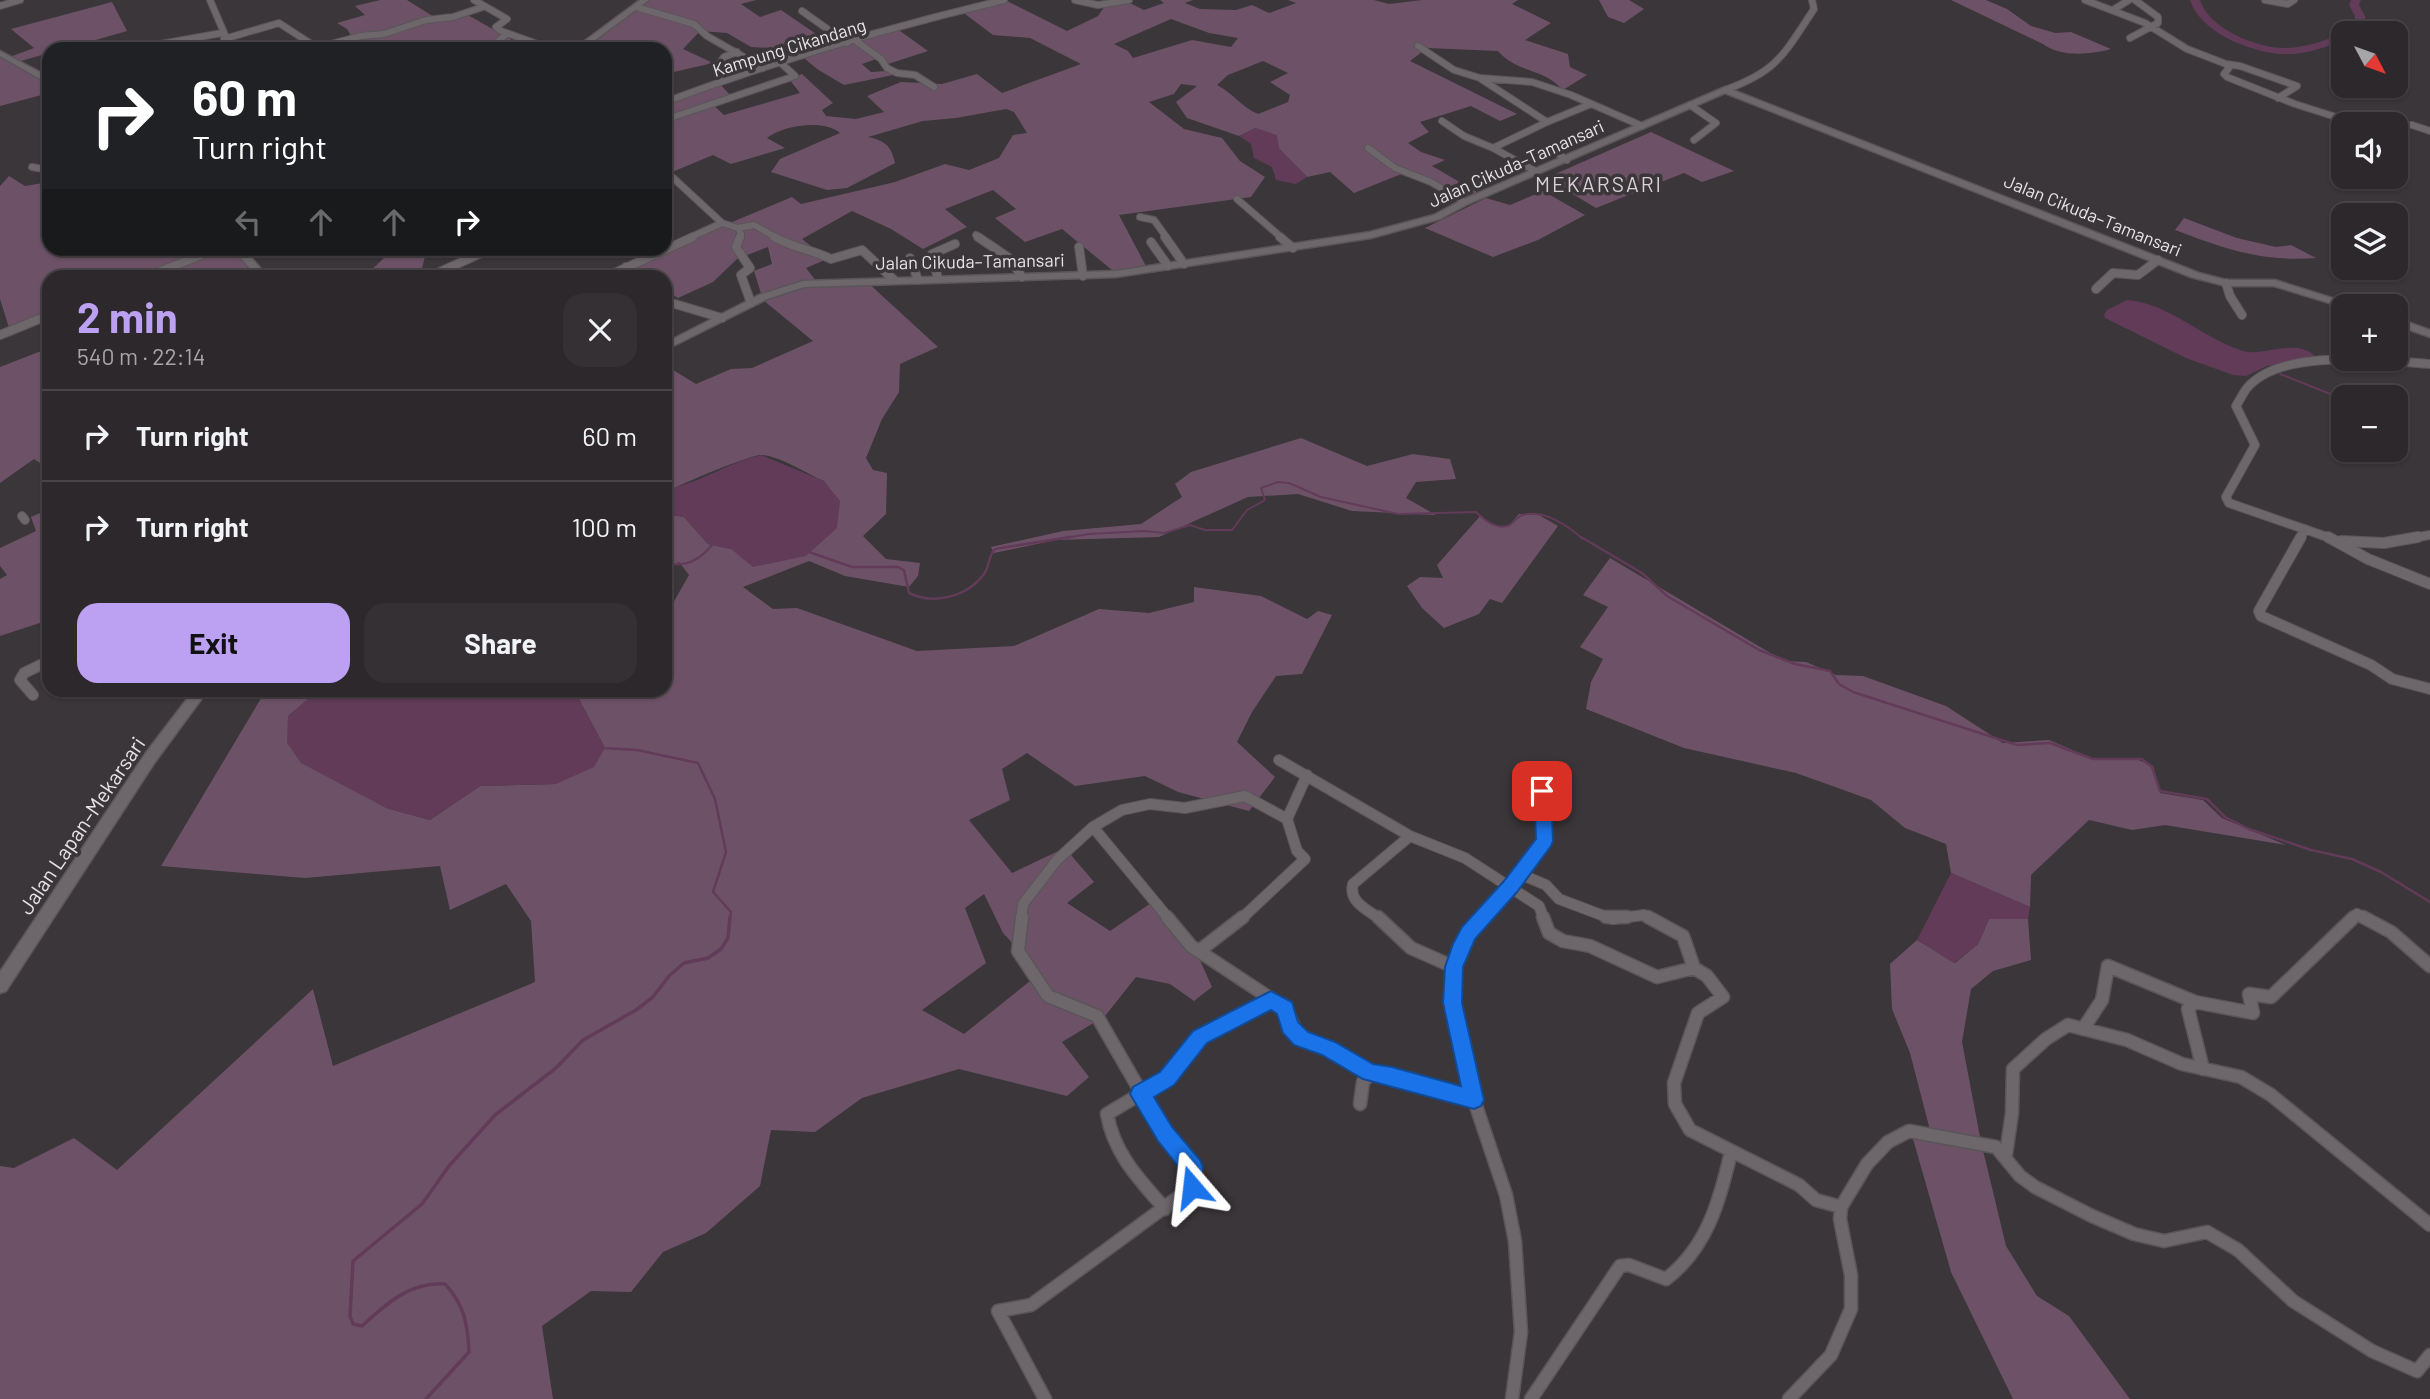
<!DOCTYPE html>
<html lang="en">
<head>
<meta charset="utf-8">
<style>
	body { margin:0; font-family:Barlow,sans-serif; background:#343033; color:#f1f3f6; height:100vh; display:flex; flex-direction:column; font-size:26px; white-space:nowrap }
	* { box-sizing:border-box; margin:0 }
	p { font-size:23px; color:#a6a6a9 }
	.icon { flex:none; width:38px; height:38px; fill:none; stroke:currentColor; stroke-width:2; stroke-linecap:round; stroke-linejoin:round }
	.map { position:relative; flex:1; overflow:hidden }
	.side { position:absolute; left:42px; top:270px; width:630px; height:427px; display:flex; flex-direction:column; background:#2c282b; border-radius:21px; box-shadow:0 2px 5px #0004,0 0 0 2px #484447 }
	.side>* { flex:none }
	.top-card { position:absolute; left:42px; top:42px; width:630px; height:214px; border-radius:21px; box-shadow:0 2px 5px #0004,0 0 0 2px #484447; background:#202124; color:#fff; overflow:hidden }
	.needle { width:46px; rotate:131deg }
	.tools { position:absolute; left:2331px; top:21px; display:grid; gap:14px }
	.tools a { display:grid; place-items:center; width:77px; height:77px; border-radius:14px; background:#2c282b; box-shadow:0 2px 5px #0004,0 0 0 2px #484447; font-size:35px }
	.pin { position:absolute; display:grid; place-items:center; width:60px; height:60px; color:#fff; margin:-30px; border-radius:14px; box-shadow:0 4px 10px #0006 }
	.me { position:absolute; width:77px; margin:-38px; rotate:343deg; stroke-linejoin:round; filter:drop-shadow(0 0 5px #0008) }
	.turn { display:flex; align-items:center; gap:24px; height:147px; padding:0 35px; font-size:32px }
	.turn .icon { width:91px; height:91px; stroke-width:2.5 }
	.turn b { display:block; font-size:49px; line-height:60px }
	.lanes { display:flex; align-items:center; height:66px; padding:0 35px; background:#0003; justify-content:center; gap:35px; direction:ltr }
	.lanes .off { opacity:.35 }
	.round { display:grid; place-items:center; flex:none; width:74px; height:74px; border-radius:21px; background:#343033 }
	.head { display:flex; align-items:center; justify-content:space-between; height:119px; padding:0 35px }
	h1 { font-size:42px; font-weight:700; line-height:52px; color:#bca0f2 }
	.primary-button { display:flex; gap:14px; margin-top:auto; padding:14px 35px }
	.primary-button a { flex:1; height:80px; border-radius:21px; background:#bca0f2; color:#111; font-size:28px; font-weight:700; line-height:80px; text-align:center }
	.primary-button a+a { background:#343033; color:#f1f3f6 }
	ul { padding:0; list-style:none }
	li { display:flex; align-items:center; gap:21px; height:91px; padding:0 35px; border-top:2px solid #484447 }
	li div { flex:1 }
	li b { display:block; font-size:26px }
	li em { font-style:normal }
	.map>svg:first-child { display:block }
	.green { fill:#6d5267; fill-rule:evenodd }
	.water { fill:#623b59 }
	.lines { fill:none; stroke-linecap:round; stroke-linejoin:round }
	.stream-far2 { stroke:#623b59; stroke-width:2 }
	.stream-far1 { stroke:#623b59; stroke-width:2.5 }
	.stream { stroke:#623b59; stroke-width:3.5 }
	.river { fill:#623b59; fill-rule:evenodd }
	.street-far3-casing { stroke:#595558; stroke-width:8 }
	.street-far2-casing { stroke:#595558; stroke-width:10 }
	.street-far1-casing { stroke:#595558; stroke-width:12 }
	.street-casing { stroke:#595558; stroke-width:15 }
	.secondary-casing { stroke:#595558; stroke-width:3 }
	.street-far3 { stroke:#6d676b; stroke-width:6 }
	.street-far2 { stroke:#6d676b; stroke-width:8 }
	.street-far1 { stroke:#6d676b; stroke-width:10 }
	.street { stroke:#6d676b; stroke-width:12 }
	.secondary { fill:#6d676b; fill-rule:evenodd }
	.route { fill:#1a73e8; stroke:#114b97; stroke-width:2 }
	.labels { text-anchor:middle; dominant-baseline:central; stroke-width:7; stroke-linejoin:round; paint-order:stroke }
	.far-street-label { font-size:18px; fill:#e7e4e6; stroke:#3b3639 }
	.far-quarter-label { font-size:21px; letter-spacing:2px; fill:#d6d1d5; stroke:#3b3639 }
	.street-label { font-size:21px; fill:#e7e4e6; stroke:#3b3639 }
</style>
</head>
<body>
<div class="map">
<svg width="2430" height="1399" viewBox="0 0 2430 1399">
	<rect width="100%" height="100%" fill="#3b3639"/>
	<!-- green -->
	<path class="green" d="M380,0H407L439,20L466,14L528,49H424L420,46L409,49H341L356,44L347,29L337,23L365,15L355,6Z
		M644,0H756L741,4L760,17L781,10L822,38L790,49L751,47L727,33L700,31L683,49L713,63L665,74V49H579L603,27Z
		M1005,0L1067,31L1098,16L1107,3L1126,1L1144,10L1164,3L1160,0H1193L1185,3L1200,9L1236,10L1252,5L1269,13L1296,3L1288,0H1374L1389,4L1422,0H1518L1512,4L1551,23L1525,40L1568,54L1570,67L1587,75L1563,90C1543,67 1518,74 1498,51L1427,48L1410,61L1517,114L1500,121L1471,106L1420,122L1429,132L1408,143L1421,152L1445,160L1432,166L1482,195L1465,203L1409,171L1354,193L1330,172L1307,177L1256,128L1239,136L1187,118L1176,102L1197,86L1181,84L1174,94L1149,102L1184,129L1222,138L1240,161L1265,177L1251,197L1119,215L1148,270L1118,275L1062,229L1025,242L995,218L1016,209L993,190L945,209L967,227L923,249L891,229L852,211L802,239L827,259L806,268L816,281H866L938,347L900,364L899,392L882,419L866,458L873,470L887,473L886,514L863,536L886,559L920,563L918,576L909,587L845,576L809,561L743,587L773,609L797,608L917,651L1014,646L1099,609L1149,613L1194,602V587L1261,596L1307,619L1318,611L1332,615L1302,674L1276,676L1252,712L1237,742L1275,777L1249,811L1178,792L1145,776L1075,786L1027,753L1002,769L1010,800L969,820L1012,873L1065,848L1094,882L1067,903L1110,931L1154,901L1189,936L1212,987L1194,1001L1170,984L1136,977L1105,1016L1062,1042L1089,1077L1067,1096L959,1069L862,1098L815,1132L771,1130L760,1186L706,1233L663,1252L631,1292L591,1291L542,1326L553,1399H0V1166L14,1168L74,1138L117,1170L313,989L333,1066L535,982L531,921L506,884L450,910L440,866L305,878L161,866L266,690H319L288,716L386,808L430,820L480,786L556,784L605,748L574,690H665V609L672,605L689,575L679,562L665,571V514L684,517L708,544L731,549L824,481C805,473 782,457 762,455C751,454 676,486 665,493V365L696,384L731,369L752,368L813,341L763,300L754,271L772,264L768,247L737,259L713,282L678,298L665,291V276H635L624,272L708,232L792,197L801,204L895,182L945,164L969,170L999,158L1013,135L1027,133L1014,112L1006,109L956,118L923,121L868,137C885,141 891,145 895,163L847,188L827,190L771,172L780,159L840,133C825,119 783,125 767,138L785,148L731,164L713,155L665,175V127L674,124L665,112V101L719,83L730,95L710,102L724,115L800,93L789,79L802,74L833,103L822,110L826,116L856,119L884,112L867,96L901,82L942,84L977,74L1002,93L1081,64L1030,38L993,35L961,11ZM1171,19L1209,33L1238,38L1231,47L1192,40L1133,58L1128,51L1114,44ZM1263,61L1288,73L1270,82L1290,95L1288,102L1258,114C1241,107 1233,93 1217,85L1228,75ZM984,894L1003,933L1040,973L964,1034L922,1010L986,963L965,908Z
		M1599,0H1629L1644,9L1624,23L1608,17Z
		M1951,0H1986L2007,9L2031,26L2055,33L2071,32L2111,49C2090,55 2060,57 2043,44Z
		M112,2L127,31L64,49H49V53L17,62L49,80V93L0,106V54L7,58L34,48L11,29Z
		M896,28L928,51L888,64L879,58L862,64L871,72L887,71L893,75L844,85L817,69L804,58Z
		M1651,132L1734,171L1702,182L1684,173L1596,208L1546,178Z
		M9,176L25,186L49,182V248L239,249L264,276H49V316L10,331L0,299V186Z
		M1543,191L1585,215L1538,240L1493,257L1425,228L1486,198L1510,205Z
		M2184,218L2237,238L2276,247L2291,245L2316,258C2261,262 2225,249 2175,230Z
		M376,248L427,249L422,268L434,276H365L385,257Z
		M49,348V469L34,459L0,483V367Z
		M1301,438L1367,466L1413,454L1450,459L1456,479L1416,482L1406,498L1436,515L1352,511L1298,494L1248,497L1159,537L1056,540L994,553L991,547L1063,531L1141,524L1182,497L1175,484L1191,472Z
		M49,509V620L0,636V579L7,575L0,566V548L36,531L31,517Z
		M1519,514L1539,515L1558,526L1502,603L1490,599L1479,614L1444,628L1422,608L1407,586L1420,577L1443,578L1437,565L1481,515L1492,525L1508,527Z
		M1610,558L1784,661L1806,662L1836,675L1863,676L1946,706L2003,743L2049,740L2096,760L2136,759L2153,766L2160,793L2203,800L2222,818L2286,845L2165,825L2132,830L2089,820L2031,875L2030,907L1951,873L1946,844L1905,828L1871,800L1838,788L1796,773L1684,748L1586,709L1591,682L1603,659L1580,647L1608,607L1583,595Z
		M1989,919H2028L2031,960L1993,971L1971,989L1962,1042L1981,1142L2006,1246L2037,1296L2069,1316L2130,1399H2013L1951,1272L1911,1132L1931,1134L1910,1053L1892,1009L1890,964L1917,940L1955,963L1978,944Z"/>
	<!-- water -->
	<path class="water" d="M1256,128L1277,135L1279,148L1307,177L1296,184L1276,180L1272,167L1254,158L1251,144L1239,136Z
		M2127,300C2171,304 2202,338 2243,351C2264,357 2300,336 2316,358L2267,366L2246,376L2233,375L2186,358L2105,318L2104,315L2107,310Z
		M761,455L824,481L840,501L837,528L806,556L753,567L731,549L708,544L684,517L665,514V493C676,486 685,485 697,480C719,471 738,460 761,455Z
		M319,690H574L605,748L594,767L556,784L480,786L430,820L386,808L301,763L287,743L288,716Z
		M1951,873L2030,907L2028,919H1989L1978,944L1954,963L1917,940Z"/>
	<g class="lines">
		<!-- stream-far2 -->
		<path class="stream-far2" d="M2280,374L2343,399
			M1059,539L1089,534L1145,531L1164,533L1190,525L1205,530H1232L1247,510L1265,500L1261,488L1278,482L1289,483L1321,497L1398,514L1476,512C1484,520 1497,531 1510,525C1514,522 1518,516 1523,515C1544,509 1568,526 1583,539"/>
		<!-- stream-far1 -->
		<path class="stream-far1" d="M1581,537L1642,573L1667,596L1759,650L1795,664L1830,671L1839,684L1853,692L2017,745L2050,743L2093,759H2142L2152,767L2160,791L2207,799L2225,817L2249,829L2311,850L2352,859L2381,872L2430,902
			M809,552L852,567H898L904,570L909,593C934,605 967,597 984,574C990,566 988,556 995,549L1070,537
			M665,554L672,564C691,566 702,557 714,543
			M603,748L637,750L698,763L715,799L726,852L713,892L731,912L730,919"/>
		<!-- stream -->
		<path class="stream" d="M426,1399L469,1352C468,1325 464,1304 445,1284C410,1282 387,1303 362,1326L353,1324L350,1316L353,1261L422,1204L449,1166L495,1115L556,1068L583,1040L636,1010L653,997L669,976L684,963L708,958L721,949L728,938L730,917"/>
		<!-- river -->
		<path class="river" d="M2190,0H2200C2209,29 2258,49 2287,48C2305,47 2323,42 2339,34L2344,33L2355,26V16L2349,5L2351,0H2361L2359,5L2365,16V27L2356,33H2343V40C2324,48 2301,56 2280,54C2248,51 2200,32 2190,0Z"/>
		<!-- street-far3 casing -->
		<g class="street-far3-casing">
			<path id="street-far3" d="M210,0L231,49
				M474,0L507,19L496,27L501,31L543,46V49
				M1075,0L1098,5L1129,0
				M2085,0L2145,23L2187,49L2226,64L2229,68L2224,74L2227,77L2295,104L2358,124
				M2265,0L2288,4L2294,0
				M0,6L20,0
				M636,7L694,24L707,36L763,68
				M2113,10L2129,0
				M802,11L847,43
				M2130,38L2158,23V17L2135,0
				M224,39L279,23L316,47
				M856,41L881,59L887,68L897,73L915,75L934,87
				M1418,46L1454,70L1480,78L1532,82L1571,95L1642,126
				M133,49L222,33
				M251,49H277L306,41
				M312,49L361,36L384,34L426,20L453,17L483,7
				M490,49L505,35
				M719,64L724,57L737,52
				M2226,64L2240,66L2297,86L2278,98
				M1481,79L1547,122L1493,148L1537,172
				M1725,90C1778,71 1784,54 1814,9L1812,0
				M665,102C775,61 889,27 1004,0
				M1690,105L1716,123L1694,140
				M673,117L795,76L781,63
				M1442,121L1464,136L1493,148
				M1547,122L1591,104
				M2396,125H2412L2430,131
				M1368,148L1395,168L1431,182L1465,202
				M1550,148L1567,160
				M32,167L49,170
				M665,177L670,175L722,223L738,228L754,225L777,238
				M1237,199L1282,238
				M1140,217L1154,220L1167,238
				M738,228L741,234L739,238
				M976,235L981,238
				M689,238L722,223"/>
		</g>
		<!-- street-far2 casing -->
		<g class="street-far2-casing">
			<path id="street-far2" d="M740,237L736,247L750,268L741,275L751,303
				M774,237C793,248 811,249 831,259L862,250L894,280
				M978,237L1009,258L1022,277
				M1165,237L1184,264
				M1280,237L1293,248
				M1151,242L1168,266
				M1079,247L1083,276
				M910,258L918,280
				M626,267L640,276
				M148,276L219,248
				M431,276L492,248
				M608,276L693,237
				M938,279L932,254L955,244
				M2226,283L2230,296L2242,315
				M2096,289L2113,273L2138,275L2158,260
				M665,301L722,318
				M0,335L49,315
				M22,516L25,520
				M2300,539L2305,529
				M2333,539L2229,503L2226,497L2255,445L2236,406C2240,400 2243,393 2247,388C2281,347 2383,361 2430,364
				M2408,539L2430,535"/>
		</g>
		<!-- street-far1 casing -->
		<g class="street-far1-casing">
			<path id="street-far1" d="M2301,537L2259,611L2261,616L2371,665L2392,679L2430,689
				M2328,537L2368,559L2430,584
				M2341,541L2384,543L2418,537
				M33,695L20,680L24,673L49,661
				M1279,760L1410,836
				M1287,819L1307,775
				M1093,827L1169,919
				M1520,874L1546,885L1559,899L1612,919
				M1021,919L1023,904L1057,860L1093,827L1122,810L1150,804L1185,808L1245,796L1287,819L1297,851L1305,859L1241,919
				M1380,919C1368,910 1348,902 1353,884L1410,836L1465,858L1539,906L1544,919
				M1481,919L1544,841L1540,768
				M1613,919L1644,915L1651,919
				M2352,919L2357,914L2366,919"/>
		</g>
		<!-- street casing -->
		<g class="street-casing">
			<path id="street" d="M1022,917L1018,951L1048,996L1097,1016L1165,1134L1193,1167L1192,1187L1031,1305L998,1311L1045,1399
				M1167,917L1191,946L1285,1008L1297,1033L1370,1073
				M1378,917L1411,948L1454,967
				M1483,917L1462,944L1454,967L1452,1003L1474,1100L1506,1195L1515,1241L1521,1332L1512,1399
				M1543,917L1549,933L1563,941L1590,946L1657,977L1694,968L1707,976L1723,997L1698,1013L1674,1083L1675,1104L1690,1130L1799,1185L1816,1200L1841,1207
				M1606,917H1627
				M1648,917L1683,936L1694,968
				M2363,917L2391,932L2430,966
				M1199,951L1243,917
				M2083,1029L2102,1000L2108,966L2195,1002
				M2203,1069L2188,1009L2195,1002L2253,1013L2249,994L2271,997L2354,917
				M1360,1104L1363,1082L1370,1073L1392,1076L1474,1100
				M2006,1154L2012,1113L2013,1069L2046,1039L2068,1025L2127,1040L2182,1064L2241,1077L2271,1095L2430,1225
				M1165,1209C1139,1179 1114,1154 1107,1114L1167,1078L1200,1037L1271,1000
				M1531,1399L1620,1266L1629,1265L1666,1279C1707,1248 1720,1200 1731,1152
				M1789,1399L1831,1355L1851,1309V1275L1840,1219L1841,1207L1867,1164L1888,1142L1909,1131L1996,1147L2020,1176L2035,1187L2092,1216L2134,1234L2164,1241L2207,1232L2238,1250L2293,1301L2372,1351L2417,1371L2430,1355"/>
		</g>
		<!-- secondary casing -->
		<g class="secondary-casing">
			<path id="secondary" d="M640,0H649L583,49H574Z
				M0,51L49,77V84L0,56Z
				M1725,87L2199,273L2226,280H2275L2357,306L2343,307L2274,286H2226L2191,277L1725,93L1468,204L1440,219L1371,238L1116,277L804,287L767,299L665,350V343L759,295L803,281L1116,271L1370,232L1434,215L1462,200Z
				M232,248H243L267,276H257Z
				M2396,318L2430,330V337L2396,325Z
				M194,690H208L155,762L6,991L0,993V972L145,754Z"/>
		</g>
		<!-- street-far3 -->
		<use href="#street-far3" class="street-far3"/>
		<!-- street-far2 -->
		<use href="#street-far2" class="street-far2"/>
		<!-- street-far1 -->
		<use href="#street-far1" class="street-far1"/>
		<!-- street -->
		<use href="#street" class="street"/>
		<!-- secondary -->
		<use href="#secondary" class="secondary"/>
	</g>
	<!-- route -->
	<path class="route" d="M1542,785L1548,787L1551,791L1553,841L1551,846L1517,892L1475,939L1463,967L1462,1003L1484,1100L1481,1106L1474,1109L1363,1079L1322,1055L1294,1045L1283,1033L1277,1014L1271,1010L1207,1043L1174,1085L1154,1097L1172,1127L1200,1160L1203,1167V1187L1200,1194L1192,1197L1185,1194L1182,1171L1158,1141L1130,1094L1133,1087L1160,1072L1193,1031L1265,994L1271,991L1292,1002L1298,1022L1308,1032L1335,1042L1373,1064L1392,1067L1461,1086L1443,1003L1445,967L1453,944L1462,927L1504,881L1536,839L1534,791L1536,787Z"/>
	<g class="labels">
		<!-- far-street labels -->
		<g class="far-street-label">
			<text transform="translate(789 47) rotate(-17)">Kampung Cikandang</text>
			<text transform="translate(1516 163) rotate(-24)">Jalan Cikuda–Tamansari</text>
			<text transform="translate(2093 215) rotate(22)">Jalan Cikuda–Tamansari</text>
			<text transform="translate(970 261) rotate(-1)">Jalan Cikuda–Tamansari</text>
		</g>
		<!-- far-quarter labels -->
		<g class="far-quarter-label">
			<text x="1599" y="183">MEKARSARI</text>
		</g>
		<!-- street labels -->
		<g class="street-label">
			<text transform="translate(81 825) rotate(-56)">Jalan Lapan–Mekarsari</text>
		</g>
	</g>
</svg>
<div class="tools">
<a><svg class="needle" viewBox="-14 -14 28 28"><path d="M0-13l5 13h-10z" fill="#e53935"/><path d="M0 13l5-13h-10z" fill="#a6a6a9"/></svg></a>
<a><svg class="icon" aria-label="sound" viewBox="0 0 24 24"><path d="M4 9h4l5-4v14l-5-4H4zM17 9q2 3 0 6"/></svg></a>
<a><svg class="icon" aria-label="layers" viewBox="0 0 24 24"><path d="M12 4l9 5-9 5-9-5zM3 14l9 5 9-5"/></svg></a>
<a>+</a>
<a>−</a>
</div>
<div class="pin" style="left:1542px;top:791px;background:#d93025"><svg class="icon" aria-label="arrive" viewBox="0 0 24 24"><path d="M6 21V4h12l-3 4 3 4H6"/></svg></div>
<svg class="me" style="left:1192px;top:1187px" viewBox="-20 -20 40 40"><path d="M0-17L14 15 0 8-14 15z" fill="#1a73e8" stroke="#fff" stroke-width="4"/></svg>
<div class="top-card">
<div class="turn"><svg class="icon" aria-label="right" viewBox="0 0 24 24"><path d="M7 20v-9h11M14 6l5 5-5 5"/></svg><div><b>60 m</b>Turn right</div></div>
<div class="lanes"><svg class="icon off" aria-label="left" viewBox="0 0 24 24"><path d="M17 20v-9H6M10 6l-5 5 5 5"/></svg><svg class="icon off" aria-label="ahead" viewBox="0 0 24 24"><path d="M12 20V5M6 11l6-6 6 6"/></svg><svg class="icon off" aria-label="ahead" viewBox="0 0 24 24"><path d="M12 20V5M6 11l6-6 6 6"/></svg><svg class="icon" aria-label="right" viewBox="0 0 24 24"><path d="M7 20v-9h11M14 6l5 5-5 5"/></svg></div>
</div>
<section class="side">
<div class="head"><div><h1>2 min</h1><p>540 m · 22:14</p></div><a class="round"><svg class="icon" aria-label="close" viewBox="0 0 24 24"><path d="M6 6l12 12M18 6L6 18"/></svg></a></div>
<ul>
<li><svg class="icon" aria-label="right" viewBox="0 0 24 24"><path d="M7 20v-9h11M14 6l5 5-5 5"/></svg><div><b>Turn right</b></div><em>60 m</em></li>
<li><svg class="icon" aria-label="right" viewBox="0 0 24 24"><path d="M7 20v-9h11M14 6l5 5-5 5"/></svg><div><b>Turn right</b></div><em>100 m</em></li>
</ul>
<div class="primary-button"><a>Exit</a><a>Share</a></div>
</section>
</div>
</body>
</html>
